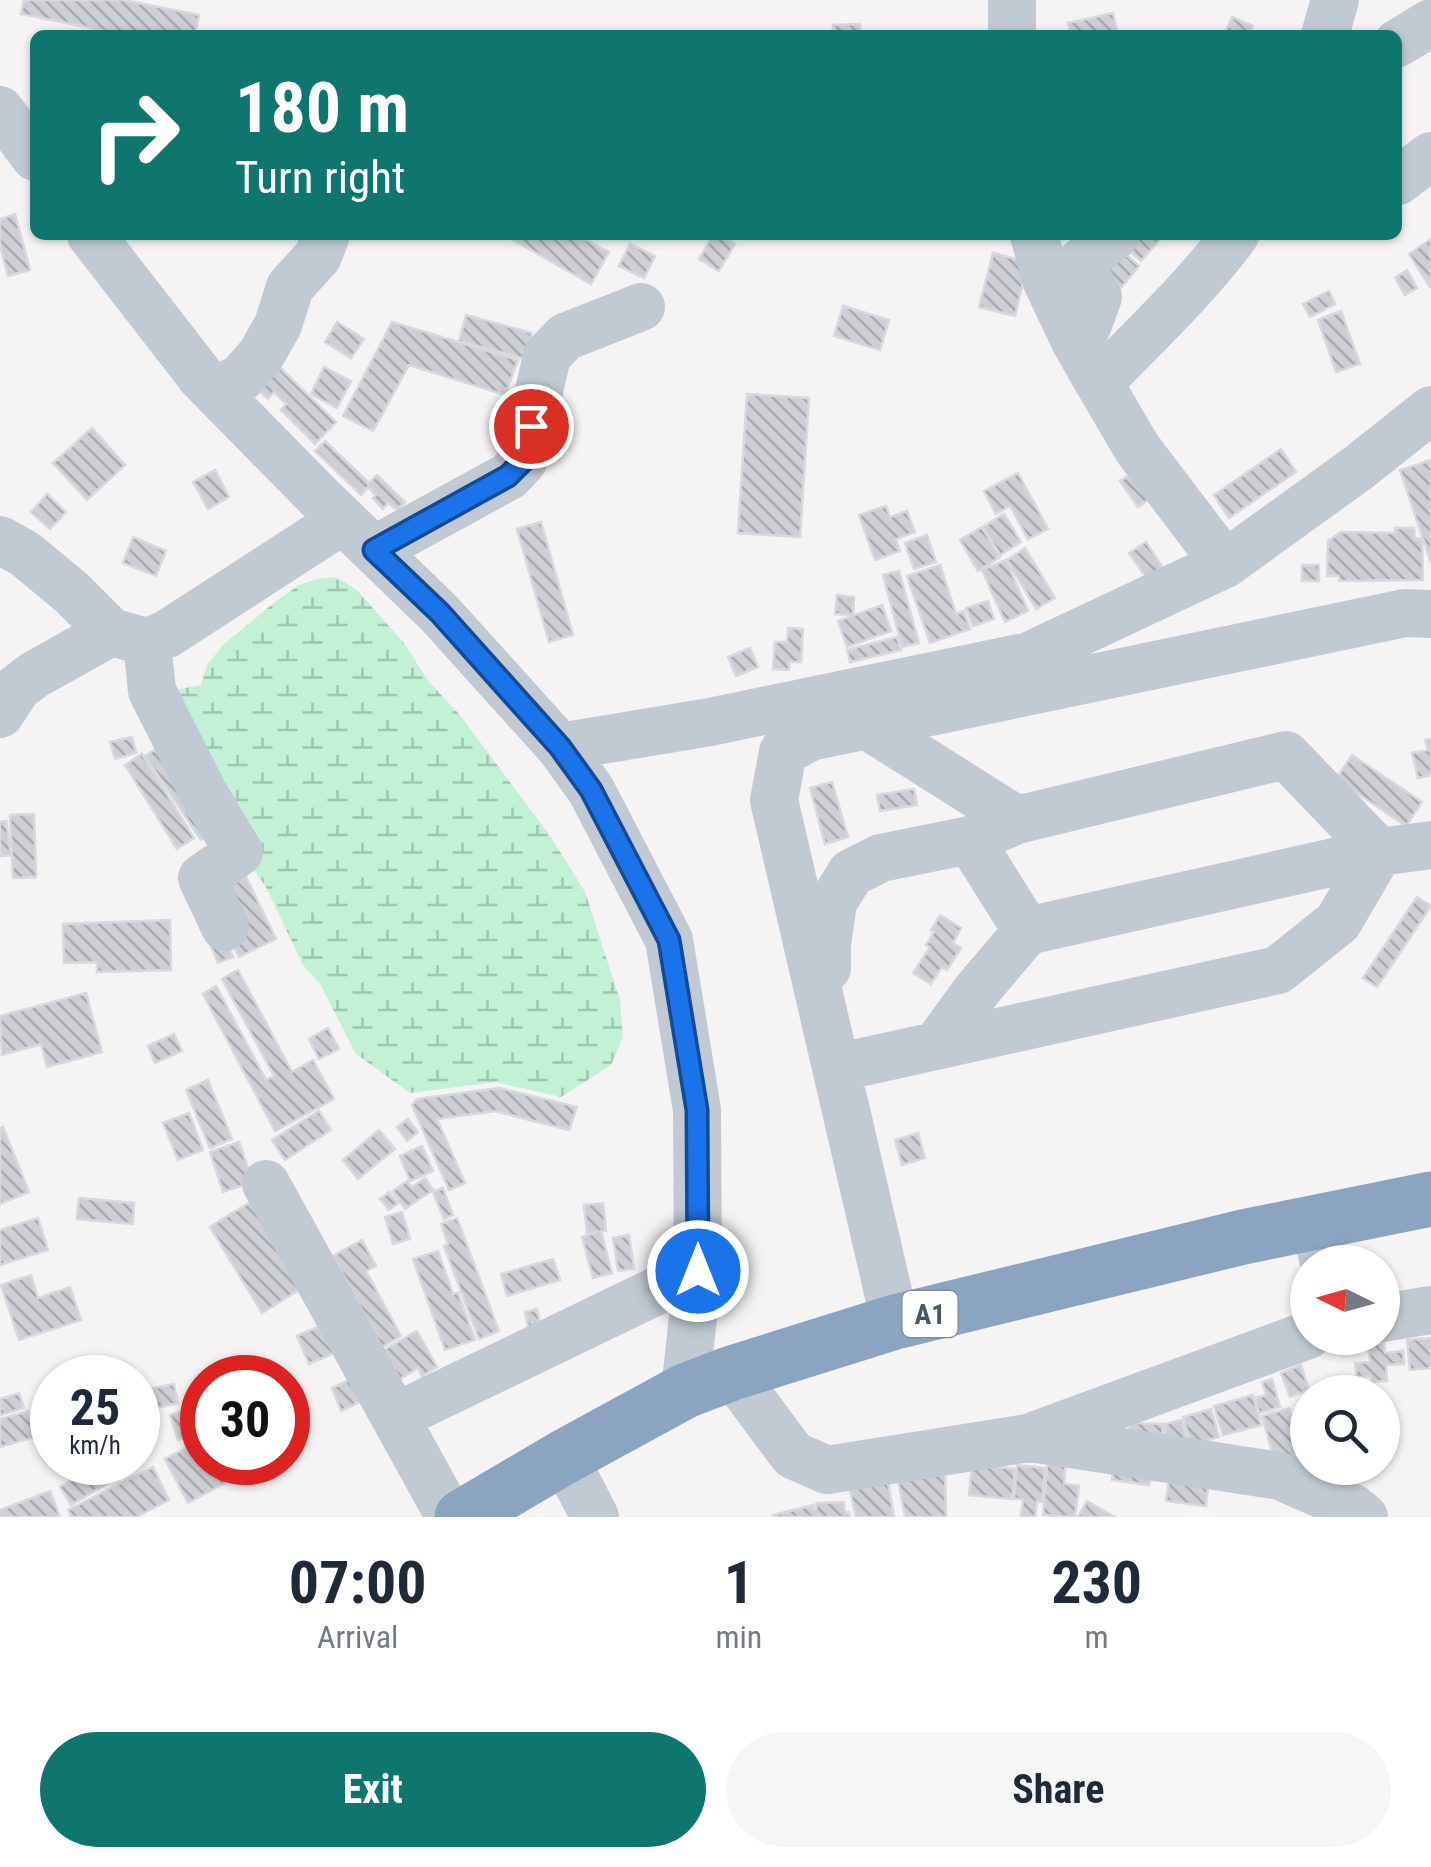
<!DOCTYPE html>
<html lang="en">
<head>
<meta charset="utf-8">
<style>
	body { margin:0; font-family:"Roboto Condensed",sans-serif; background:#f6f6f7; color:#1f2937; height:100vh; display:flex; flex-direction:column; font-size:38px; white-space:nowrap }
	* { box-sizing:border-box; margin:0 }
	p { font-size:32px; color:#747a83 }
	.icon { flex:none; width:55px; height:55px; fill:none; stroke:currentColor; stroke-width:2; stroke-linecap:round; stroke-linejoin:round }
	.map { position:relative; height:1517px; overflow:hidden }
	.details { display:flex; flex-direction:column; background:#fff; flex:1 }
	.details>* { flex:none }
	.hud { position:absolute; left:30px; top:30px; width:1372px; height:210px; border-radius:15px; box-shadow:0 2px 8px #0004; background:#0f766e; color:#fff; overflow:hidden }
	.needle { width:65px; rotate:275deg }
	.controls { position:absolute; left:1290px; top:1245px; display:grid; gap:20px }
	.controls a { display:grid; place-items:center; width:110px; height:110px; border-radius:50%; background:#fff; box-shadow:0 2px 8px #0004; font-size:50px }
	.speed { position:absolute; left:30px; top:1355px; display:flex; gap:20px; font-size:50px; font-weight:700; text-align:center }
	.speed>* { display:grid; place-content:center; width:130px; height:130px; border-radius:50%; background:#fff; box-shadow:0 2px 8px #0004; line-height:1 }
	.speed small { font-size:25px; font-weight:400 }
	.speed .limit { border:15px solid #d22; background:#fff; color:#111 }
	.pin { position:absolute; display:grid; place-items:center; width:85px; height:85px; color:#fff; margin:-42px; border:5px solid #fff; border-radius:50%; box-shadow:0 2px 10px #0007 }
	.me { position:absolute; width:110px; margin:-55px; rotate:0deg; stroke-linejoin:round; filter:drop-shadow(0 0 8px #0008) }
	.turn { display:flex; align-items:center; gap:35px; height:210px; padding:0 40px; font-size:45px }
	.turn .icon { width:130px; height:130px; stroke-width:2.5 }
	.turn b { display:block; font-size:70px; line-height:85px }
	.eta { display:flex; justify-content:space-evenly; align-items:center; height:170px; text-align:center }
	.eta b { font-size:60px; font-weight:700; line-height:70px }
	.cta { display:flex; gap:20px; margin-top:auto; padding:20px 40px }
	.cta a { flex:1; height:115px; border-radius:60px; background:#0f766e; color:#fff; font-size:40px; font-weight:700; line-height:115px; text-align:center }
	.cta a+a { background:#f6f6f7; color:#1f2937 }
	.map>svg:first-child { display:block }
	.wetland { fill:url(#wetland-marsh) }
	.building { fill:url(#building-back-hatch); stroke:#d7d9de; stroke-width:2.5 }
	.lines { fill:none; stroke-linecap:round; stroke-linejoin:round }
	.minor { stroke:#c1cad2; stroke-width:48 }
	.highway { stroke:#8ba5c1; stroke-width:55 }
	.route-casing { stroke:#114b97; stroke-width:25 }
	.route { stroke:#1a73e8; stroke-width:18 }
	.labels { text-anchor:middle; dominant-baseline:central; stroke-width:8; stroke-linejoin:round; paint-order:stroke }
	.shield { fill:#fff; stroke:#808990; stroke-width:2.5 }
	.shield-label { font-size:28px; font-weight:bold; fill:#4a5661 }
</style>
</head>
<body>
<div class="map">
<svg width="1431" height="1517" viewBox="0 0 1431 1517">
	<defs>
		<pattern id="wetland-marsh" width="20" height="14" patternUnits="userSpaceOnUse" patternTransform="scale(2.5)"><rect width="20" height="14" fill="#c3f1d5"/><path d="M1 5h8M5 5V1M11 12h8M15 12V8" fill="none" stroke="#a0c6b0"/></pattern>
		<pattern id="building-back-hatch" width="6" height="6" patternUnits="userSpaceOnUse" patternTransform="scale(2.5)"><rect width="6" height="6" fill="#cdcfd5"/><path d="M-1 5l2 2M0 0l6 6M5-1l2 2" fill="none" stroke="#a8abb0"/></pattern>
	</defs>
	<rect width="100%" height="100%" fill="#f5f3f3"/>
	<!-- wetland -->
	<path class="wetland" d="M336,577L357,590L403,642L429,682L459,714L551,837L585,892L620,1000L623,1037L611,1065L561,1097L495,1082L410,1093L356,1054L320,984L303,965L266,887L250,865L171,701L180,689L201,685L207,665L224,644L275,602L299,585L317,579Z"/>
	<!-- building -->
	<path class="building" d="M24,0H123L199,15L195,35H125L21,14Z
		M1113,13L1118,35H1071L1068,23Z
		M1232,17L1253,26L1250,35H1224Z
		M860,24V35H833V25Z
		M15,214L30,270L8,276L0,245V219Z
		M504,235H576L609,252L591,284Z
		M713,235H720L735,244L719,271L699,259Z
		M1133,235H1159L1162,237L1141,261L1124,246Z
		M1431,239V287H1430L1409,254Z
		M630,244L655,256L644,278L619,266Z
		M1116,246L1139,266L1117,293L1093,273Z
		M993,253L1028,262L1015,316L979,307Z
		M1407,270L1417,288L1405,295L1395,278Z
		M1329,291L1335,304L1310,317L1303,304Z
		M843,306L889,320L880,350L834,336Z
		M1341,311L1360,364L1336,372L1318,320Z
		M466,315L532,333L525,359L459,341Z
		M337,322L364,339L351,358L325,342Z
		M392,322L518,360L505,395L409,365L373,431L343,416Z
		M272,360L336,422L315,444L281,410L286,404L274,392L268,399L251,383Z
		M324,367L351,381L337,408L311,394Z
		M747,394L809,398L800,537L738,533Z
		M92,428L125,465L87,500L53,463Z
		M325,441L369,483L377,475L405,502L397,510L388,503L383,509L373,498L376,495L368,487L361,495L315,451Z
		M1281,449L1296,472L1229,518L1214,495Z
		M1431,460V563L1400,470Z
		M215,470L229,497L208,509L193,482Z
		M1138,470L1154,496L1138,507L1120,481Z
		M1018,473L1048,529L1028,539L1010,506L996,514L984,491Z
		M47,494L66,512L50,529L31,512Z
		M886,506L890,517L907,511L915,532L896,539L900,551L875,560L859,515Z
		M1004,514L1021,542L1000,555L983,527Z
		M541,522L573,635L549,642L517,529Z
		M982,527L1000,557L978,571L960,540Z
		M1395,528H1414L1415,538L1422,539L1423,580L1339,581V576H1327L1328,541L1341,532L1395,533Z
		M927,535L936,562L914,569L905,543Z
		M133,537L166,551L156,576L123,563Z
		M1146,542L1163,568L1147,579L1129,553Z
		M1025,548L1055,598L1036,609L1007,560Z
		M1006,560L1028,611L1005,622L982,570Z
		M940,565L956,614L964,611L970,629L930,643L907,576Z
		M1302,565H1319V581H1302Z
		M899,571L919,643L902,647L883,575Z
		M837,595L854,597L853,615L835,614Z
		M988,601L994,619L973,626L966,608Z
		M882,605L891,631L847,647L838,621Z
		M788,628L803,629L801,662H789V670L773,669L775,642H787Z
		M897,637L901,650L850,662L847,650Z
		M750,648L758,667L736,676L728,657Z
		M132,737L136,753L115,759L110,742Z
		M1431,739V775L1418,778L1412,753L1428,750L1425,740Z
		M164,744L219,827L201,840L145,756Z
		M142,754L194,838L177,849L125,765Z
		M1352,755L1422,802L1406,826L1336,779Z
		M832,782L848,837L825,844L810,788Z
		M914,789L917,805L880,811L877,795Z
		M34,814L36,877L13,878L10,815Z
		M6,821L11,855L0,856V822Z
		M238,860L276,939L239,957L230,938L215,871Z
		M1417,897L1431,906L1377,987L1363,978Z
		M940,915L961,928L953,943L961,948L947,970L942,967L931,984L913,973L930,947L926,945L934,932L931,930Z
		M170,920L171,970L97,972V962L64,963L63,924Z
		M225,937L233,957L218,963L210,944Z
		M238,970L292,1072L313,1060L334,1099L275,1131L203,994L216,986L266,1080L274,1076L222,979Z
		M86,993L102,1052L47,1067L41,1044L2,1055L0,1016Z
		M328,1028L339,1049L319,1059L309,1039Z
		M174,1034L182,1051L155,1063L148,1046Z
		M208,1080L232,1139L210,1148L186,1090Z
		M499,1088L577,1107L569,1130L495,1111L437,1119L465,1183L449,1190L412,1105L417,1099Z
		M319,1111L331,1130L285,1160L272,1140Z
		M189,1113L203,1150L178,1160L163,1123Z
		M408,1119L418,1132L407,1141L397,1127Z
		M3,1127L29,1192L0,1204V1129Z
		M379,1130L395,1149L358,1179L343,1160Z
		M918,1133L925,1158L902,1165L895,1140Z
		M239,1142L253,1182L223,1192L210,1152Z
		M422,1146L433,1171L410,1181L400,1156Z
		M425,1178L433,1190L405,1209L393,1191L407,1181L412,1187Z
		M443,1188L453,1215L444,1219L433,1192Z
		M389,1192L398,1203L389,1210L380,1199Z
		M79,1198L134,1203L133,1224L77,1219Z
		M255,1199L307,1285L262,1313L210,1227Z
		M603,1203L606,1231L587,1233L584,1205Z
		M402,1212L410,1239L393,1244L385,1217Z
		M38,1218L48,1250L0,1265V1230Z
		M457,1218L499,1331L479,1339L444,1246L448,1244L441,1224Z
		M601,1231L612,1273L593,1278L582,1237Z
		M629,1235L634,1269L618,1271L613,1238Z
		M362,1240L376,1266L366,1271L401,1336L382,1347L333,1256Z
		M438,1251L453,1294L458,1293L475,1340L445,1350L413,1259Z
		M553,1259L560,1280L507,1296L501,1274Z
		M31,1275L38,1298L70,1287L81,1320L19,1340L1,1285Z
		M537,1309L544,1339L531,1342L525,1312Z
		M322,1325L334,1353L309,1364L297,1336Z
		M417,1331L437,1367L422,1376L418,1368L400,1379L384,1350Z
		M1431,1338V1368L1410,1370L1407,1340Z
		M1384,1343L1385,1353L1403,1351L1404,1364L1386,1365L1387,1381L1372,1382L1371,1376L1357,1377L1355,1363L1370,1362L1368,1344Z
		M1301,1365L1309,1390L1290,1397L1281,1373Z
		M360,1375L370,1397L341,1411L332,1388Z
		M1272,1379L1280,1407L1259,1413L1255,1398L1266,1395L1262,1382Z
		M174,1384L178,1403L152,1409L148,1389Z
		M19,1393L24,1408L0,1415V1399Z
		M1253,1395L1261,1425L1223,1435L1214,1406Z
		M202,1404V1431L178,1440L170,1415Z
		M1289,1408L1302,1454L1275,1462L1262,1416Z
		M1211,1409L1219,1437L1191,1445L1183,1417Z
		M28,1411L35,1437L0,1447V1419Z
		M1182,1420L1186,1438L1165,1441V1424Z
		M288,1423L299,1442L288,1450Z
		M1130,1423L1163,1424L1162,1440L1129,1439Z
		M202,1439V1462H254L256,1466L188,1503L165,1459Z
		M1048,1454L1066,1455L1064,1484L1079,1486L1075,1517L1043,1515Z
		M1115,1458L1151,1471L1149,1485L1112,1480Z
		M102,1462H110L118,1477L71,1505L60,1487Z
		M972,1464L1015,1469L1012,1499L969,1495Z
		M1017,1465L1045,1468L1042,1502L1037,1501L1035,1517L1021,1516L1023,1499H1014Z
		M153,1467L169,1500L136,1517H71L68,1510Z
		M1170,1472L1209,1477L1206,1506L1166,1501Z
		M945,1474L946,1517H905L897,1475Z
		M888,1482L894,1517H856L850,1490Z
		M50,1491L60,1517H0V1510Z
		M1087,1501L1115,1517H1078Z
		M844,1502L845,1513L849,1512L850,1517H774L773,1515L814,1505L813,1509L816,1510L817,1503Z"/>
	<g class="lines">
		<!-- minor -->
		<path class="minor" d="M1012,35V0
			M1325,35L1335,0
			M1398,43L1431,23
			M0,110L35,157
			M1398,181L1431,156
			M91,235L202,378L320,498L439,613L560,747L591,790L669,940L697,1110L698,1271L685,1391
			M1034,235L1047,282L1075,341
			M1115,235L1080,263L1098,297L1087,327L1075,341L1099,383C1146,334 1195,289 1235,235
			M1099,383L1137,448L1225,564
			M215,391L241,378L261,355L278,325L290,287L318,256L326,235
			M0,540L25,554L71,592L111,632L147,642L167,634L343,520
			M374,550L509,476L523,461L547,356L565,337L641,307
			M147,642L152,691L203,792L239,852L202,878L225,927
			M0,714L17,688L34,675L111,632
			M868,726L1017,820
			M560,747L710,722L1029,656L1225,564L1358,468L1431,410
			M970,840L1027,931
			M827,968V944L833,902L851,873L881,858L970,840L1017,820L1286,755L1379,852L1431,845
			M836,1068L1278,970L1338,922L1379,852L1027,931L977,990L936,1046
			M266,1184L450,1517
			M1314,1223L1324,1262
			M1382,1318L1431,1310
			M895,1322L774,800L783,752L810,737L1405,613L1431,614
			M732,1373L793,1455L827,1470L1028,1438L1308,1335
			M395,1417L698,1271
			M1031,1438L1280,1476L1353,1508L1364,1517
			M564,1457L595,1517"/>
		<!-- highway -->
		<path class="highway" d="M462,1517L564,1457L685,1391L732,1373L895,1322L1243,1237L1431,1199"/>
	</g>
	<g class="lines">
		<!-- route casing -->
		<g class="route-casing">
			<path id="route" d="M531,426L523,461L508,476L374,550L440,613L560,747L591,790L669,940L697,1110L698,1271"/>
		</g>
		<!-- route -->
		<use href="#route" class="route"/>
	</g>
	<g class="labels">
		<!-- shield labels -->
		<rect class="shield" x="902.5" y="1291" width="55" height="46" rx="8"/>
		<g class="shield-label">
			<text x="930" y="1314">A1</text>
		</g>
	</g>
</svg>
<div class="controls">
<a><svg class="needle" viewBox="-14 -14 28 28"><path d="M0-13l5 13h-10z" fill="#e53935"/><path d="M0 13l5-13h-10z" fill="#747a83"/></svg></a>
<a><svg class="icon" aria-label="search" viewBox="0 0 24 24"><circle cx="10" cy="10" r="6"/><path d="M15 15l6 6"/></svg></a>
</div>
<div class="speed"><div>25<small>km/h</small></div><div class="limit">30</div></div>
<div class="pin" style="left:531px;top:426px;background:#d93025"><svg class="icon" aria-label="arrive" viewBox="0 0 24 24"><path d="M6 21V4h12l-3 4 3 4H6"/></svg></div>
<svg class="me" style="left:698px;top:1271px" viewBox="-20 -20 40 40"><circle r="17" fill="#1a73e8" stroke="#fff" stroke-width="3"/><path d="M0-11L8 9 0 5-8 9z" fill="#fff"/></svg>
<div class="hud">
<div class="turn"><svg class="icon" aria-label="right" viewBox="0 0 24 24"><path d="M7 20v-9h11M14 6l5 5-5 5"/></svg><div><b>180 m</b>Turn right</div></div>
</div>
</div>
<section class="details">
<div class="eta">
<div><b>07:00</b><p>Arrival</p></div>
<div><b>1</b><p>min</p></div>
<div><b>230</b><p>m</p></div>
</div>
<div class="cta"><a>Exit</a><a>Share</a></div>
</section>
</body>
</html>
